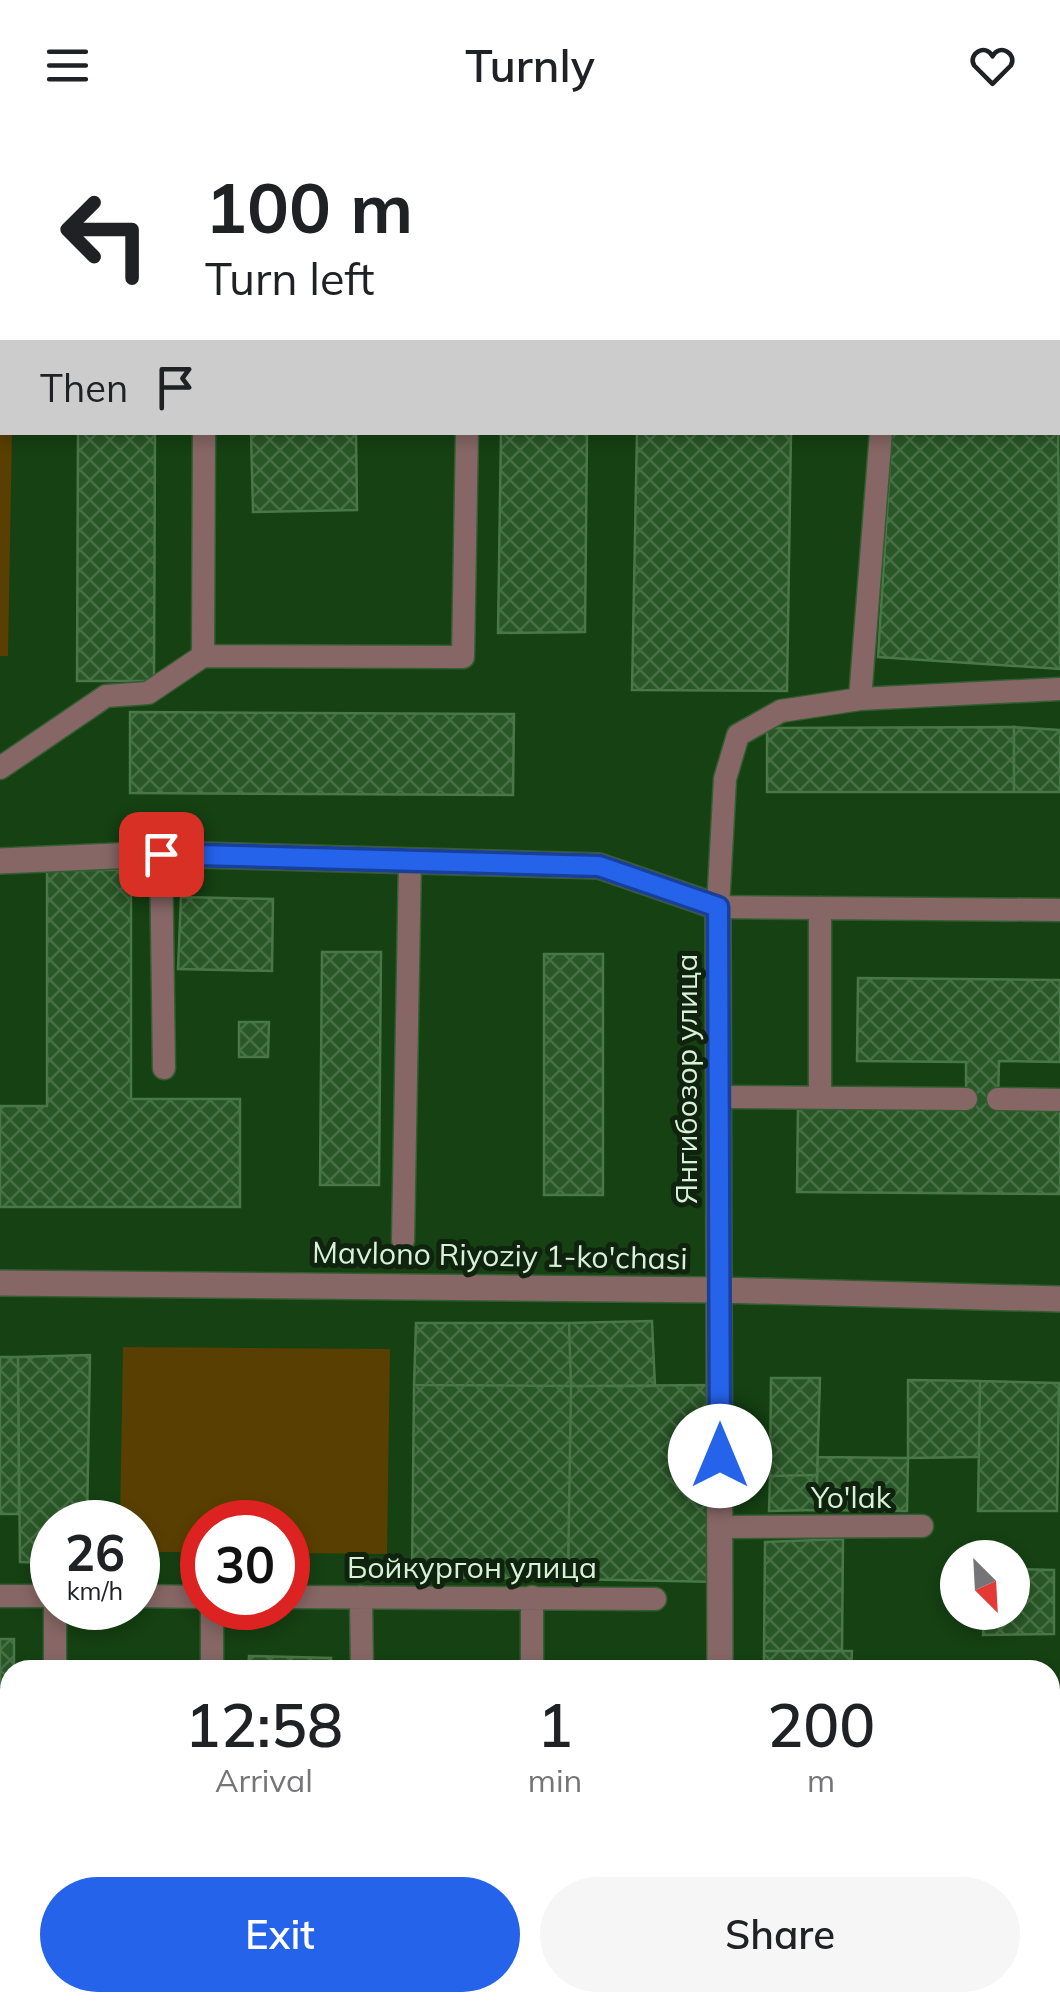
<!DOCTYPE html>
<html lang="en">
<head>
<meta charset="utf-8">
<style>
	body { margin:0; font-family:Mulish,sans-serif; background:#f6f6f6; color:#202124; height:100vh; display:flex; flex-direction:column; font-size:38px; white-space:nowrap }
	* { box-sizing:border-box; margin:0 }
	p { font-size:32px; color:#757577 }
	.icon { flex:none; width:55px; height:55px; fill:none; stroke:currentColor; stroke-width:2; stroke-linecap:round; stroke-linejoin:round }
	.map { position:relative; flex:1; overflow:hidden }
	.side { position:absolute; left:0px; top:1530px; width:1060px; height:352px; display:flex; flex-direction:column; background:#fff; border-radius:30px 30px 0 0; box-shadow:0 5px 15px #0003 }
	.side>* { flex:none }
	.guide { position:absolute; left:0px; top:0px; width:1060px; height:305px; box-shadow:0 5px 15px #0003; background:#fff; color:#202124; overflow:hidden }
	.needle { width:65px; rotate:156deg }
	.controls { position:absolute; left:940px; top:1410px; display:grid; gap:20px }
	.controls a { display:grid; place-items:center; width:90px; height:90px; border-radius:50%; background:#fff; box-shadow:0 5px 15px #0003; font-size:50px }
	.speed { position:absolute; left:30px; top:1370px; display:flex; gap:20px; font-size:50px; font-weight:700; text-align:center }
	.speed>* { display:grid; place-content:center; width:130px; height:130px; border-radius:50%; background:#fff; box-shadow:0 5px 15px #0003; line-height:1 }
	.speed small { font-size:25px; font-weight:400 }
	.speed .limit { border:15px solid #d22; background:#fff; color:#111 }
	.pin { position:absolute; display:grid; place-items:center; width:85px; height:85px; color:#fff; margin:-42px; border-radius:20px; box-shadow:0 5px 15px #0006 }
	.me { position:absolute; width:110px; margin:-55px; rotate:0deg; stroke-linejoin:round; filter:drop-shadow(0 0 8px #0008) }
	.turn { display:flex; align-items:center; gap:35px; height:210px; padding:0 40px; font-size:45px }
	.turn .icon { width:130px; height:130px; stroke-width:2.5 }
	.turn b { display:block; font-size:70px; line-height:85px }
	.then { display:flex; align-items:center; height:95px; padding:0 40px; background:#0003; gap:20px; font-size:38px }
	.eta { display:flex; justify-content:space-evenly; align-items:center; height:170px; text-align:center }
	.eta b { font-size:60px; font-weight:600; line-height:70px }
	.action { display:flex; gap:20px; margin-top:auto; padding:20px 40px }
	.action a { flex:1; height:115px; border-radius:60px; background:#2563eb; color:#fff; font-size:40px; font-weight:600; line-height:115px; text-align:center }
	.action a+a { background:#f6f6f6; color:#202124 }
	header { display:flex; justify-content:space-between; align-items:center; height:130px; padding:0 40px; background:#fff; font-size:45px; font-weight:600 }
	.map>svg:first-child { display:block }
	.green { fill:#593f01 }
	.building { fill:url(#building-cross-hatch); stroke:#4a7747; stroke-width:2.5 }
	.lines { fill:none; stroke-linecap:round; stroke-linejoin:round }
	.service-casing { stroke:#345d32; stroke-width:25 }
	.minor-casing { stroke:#345d32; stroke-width:28 }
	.service { stroke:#866765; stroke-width:22 }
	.minor { stroke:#866765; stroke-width:25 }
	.route-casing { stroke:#184099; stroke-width:25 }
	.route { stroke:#2563eb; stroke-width:18 }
	.labels { text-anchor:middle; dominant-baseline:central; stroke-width:10; stroke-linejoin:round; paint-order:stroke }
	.street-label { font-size:30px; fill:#d9f1d6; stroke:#10230f }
</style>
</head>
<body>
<header><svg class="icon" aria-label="menu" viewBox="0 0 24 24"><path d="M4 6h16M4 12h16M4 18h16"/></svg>Turnly<svg class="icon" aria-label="heart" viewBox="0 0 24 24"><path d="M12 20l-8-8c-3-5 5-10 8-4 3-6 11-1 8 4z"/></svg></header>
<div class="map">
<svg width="1060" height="1882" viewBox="0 0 1060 1882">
	<defs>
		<pattern id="building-cross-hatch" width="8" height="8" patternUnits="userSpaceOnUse" patternTransform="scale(2.5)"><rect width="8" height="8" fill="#295727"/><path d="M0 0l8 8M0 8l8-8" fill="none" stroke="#477046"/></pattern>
	</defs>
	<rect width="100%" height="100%" fill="#154113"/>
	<!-- green -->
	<path class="green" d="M0,286L2,302L12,303L8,526H0Z
		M123,1217L390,1219L387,1424L288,1423V1392H202V1422H138V1392H120Z"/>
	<!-- building -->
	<path class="building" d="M645,0H805L645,2Z
		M1058,9H1060V206H1058Z
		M1058,287L1060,539L878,527L892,302H1058Z
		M78,302H155L154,551H77Z
		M251,302H356L357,380L253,382Z
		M501,302H587L585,502L498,503Z
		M637,302H791L787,561L632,560Z
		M130,582L514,584L513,665L130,663Z
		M1014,597V662H767V598Z
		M1014,597L1060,600V662H1014Z
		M47,740H131V969H240V1077H0V976H47Z
		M181,767L273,769L272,841L178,839Z
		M322,822H381L379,1055H320Z
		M544,824H603V1065H544Z
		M858,848L1060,850V932L999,931L998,969L1060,976V1064L797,1062L798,973L966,974V932L857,931Z
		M239,892H269L268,927H239Z
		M652,1191L655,1256H571L569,1193Z
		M416,1193H569L571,1256L414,1255Z
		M90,1225L87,1392H52V1433L20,1432L18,1227Z
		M0,1227H18L19,1384H0Z
		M771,1248H820L817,1345L770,1346Z
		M908,1250L980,1251L979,1327L908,1328Z
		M980,1251L1059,1253L1057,1381H978Z
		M414,1255L571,1256L568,1449L412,1447Z
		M719,1255L720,1452L568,1449L571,1256Z
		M818,1327L908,1328L907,1381L816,1380Z
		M817,1345L816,1380L769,1381L770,1346Z
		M843,1409L842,1521H764L765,1412Z
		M1012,1439L1054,1440V1504L983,1505L984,1482H1012Z
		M0,1509H14V1540H10V1872H14V1882H0Z
		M764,1521H852L851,1540H764Z
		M249,1526L331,1528V1540H248Z
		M575,1536H673V1540H575Z
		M236,1872H319L318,1882H236Z
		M570,1872H668V1882H570Z
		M756,1872H863V1881L756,1882Z
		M987,1872H1044V1882H987Z"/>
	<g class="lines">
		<!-- service casing -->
		<g class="service-casing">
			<path id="service" d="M260,2L261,0
				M472,2V0
				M913,2L915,0
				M1058,226L1060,227
				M203,526L204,302
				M1060,559L860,569L781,581L738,605L725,649L718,777L1060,780
				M860,569L881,302
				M0,638L106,566L148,563L203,526L463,527L467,302
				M161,724L164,938
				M719,967L966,969
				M820,967V778
				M998,969L1060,970
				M403,1110L410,731
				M720,1397L922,1396
				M0,1466H52
				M138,1466L202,1467
				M288,1467L655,1469
				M361,1467L362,1540
				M532,1467V1540
				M55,1478V1540
				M212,1478V1540
				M39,1872V1882
				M215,1872V1882
				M366,1882V1872
				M513,1882L514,1872"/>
		</g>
		<!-- minor casing -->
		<g class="minor-casing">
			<path id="minor" d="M0,731L161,724L599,736L718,777L720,1540
				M0,1153L720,1160L1060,1169
				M719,1882V1872"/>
		</g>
		<!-- service -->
		<use href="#service" class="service"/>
		<!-- minor -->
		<use href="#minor" class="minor"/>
	</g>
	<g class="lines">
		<!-- route casing -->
		<g class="route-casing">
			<path id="route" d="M161,724L599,736L718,777L720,1326"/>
		</g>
		<!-- route -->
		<use href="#route" class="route"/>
	</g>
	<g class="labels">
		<!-- street labels -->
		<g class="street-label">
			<text transform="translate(686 949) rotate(-90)">Янгибозор улица</text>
			<text transform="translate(500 1125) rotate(1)">Mavlono Riyoziy 1-ko'chasi</text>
			<text x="851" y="1367">Yo'lak</text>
			<text x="472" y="1437">Бойкургон улица</text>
		</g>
	</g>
</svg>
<div class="controls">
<a><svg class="needle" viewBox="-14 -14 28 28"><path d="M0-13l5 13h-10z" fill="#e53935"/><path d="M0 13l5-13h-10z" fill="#757577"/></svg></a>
</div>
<div class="speed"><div>26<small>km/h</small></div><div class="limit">30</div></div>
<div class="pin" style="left:161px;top:724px;background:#d93025"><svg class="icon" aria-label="arrive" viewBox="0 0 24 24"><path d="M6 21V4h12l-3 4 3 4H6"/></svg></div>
<svg class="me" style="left:720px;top:1326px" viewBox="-20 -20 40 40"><circle r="19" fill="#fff"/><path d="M0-13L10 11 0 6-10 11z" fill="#2563eb"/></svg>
<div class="guide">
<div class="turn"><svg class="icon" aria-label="left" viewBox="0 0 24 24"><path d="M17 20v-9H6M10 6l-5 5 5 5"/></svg><div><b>100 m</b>Turn left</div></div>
<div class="then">Then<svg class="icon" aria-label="arrive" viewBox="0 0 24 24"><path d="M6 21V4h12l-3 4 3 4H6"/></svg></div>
</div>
<section class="side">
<div class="eta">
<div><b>12:58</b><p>Arrival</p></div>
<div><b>1</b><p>min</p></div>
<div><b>200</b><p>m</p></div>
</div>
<div class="action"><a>Exit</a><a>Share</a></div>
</section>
</div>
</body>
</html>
